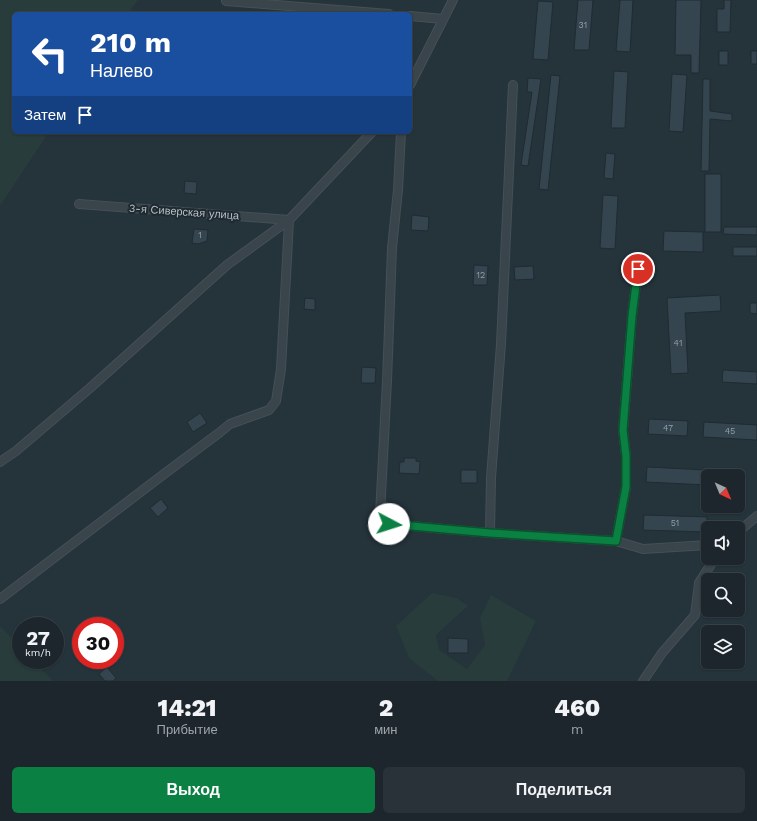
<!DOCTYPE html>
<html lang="ru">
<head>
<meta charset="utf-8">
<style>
	body { margin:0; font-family:"Work Sans",sans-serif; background:#293238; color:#f1f3f6; height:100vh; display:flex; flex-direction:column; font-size:15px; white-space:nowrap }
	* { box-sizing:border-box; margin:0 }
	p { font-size:13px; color:#a0a5a9 }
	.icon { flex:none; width:22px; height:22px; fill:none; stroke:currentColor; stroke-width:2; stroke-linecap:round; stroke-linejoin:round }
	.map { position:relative; height:681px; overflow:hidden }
	.panel { display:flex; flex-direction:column; background:#1c262c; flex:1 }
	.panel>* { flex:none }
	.guide { position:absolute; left:12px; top:12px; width:400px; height:122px; border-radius:6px; box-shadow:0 1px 3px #0004,0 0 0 1px #3a4348; background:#1a4fa0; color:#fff; overflow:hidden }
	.needle { width:26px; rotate:136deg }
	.buttons { position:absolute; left:701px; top:469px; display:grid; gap:8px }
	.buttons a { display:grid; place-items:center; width:44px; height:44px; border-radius:6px; background:#1c262c; box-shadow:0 1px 3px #0004,0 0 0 1px #3a4348; font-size:20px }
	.speed { position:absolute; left:12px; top:617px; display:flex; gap:8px; font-size:20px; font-weight:700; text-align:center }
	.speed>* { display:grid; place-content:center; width:52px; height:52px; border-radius:50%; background:#1c262c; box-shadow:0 1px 3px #0004,0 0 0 1px #3a4348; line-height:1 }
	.speed small { font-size:10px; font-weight:400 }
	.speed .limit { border:6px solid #d22; background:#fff; color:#111 }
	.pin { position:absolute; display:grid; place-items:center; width:34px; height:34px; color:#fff; margin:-17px; border:2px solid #fff; border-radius:50%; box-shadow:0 1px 4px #0007 }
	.me { position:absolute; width:44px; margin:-22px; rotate:95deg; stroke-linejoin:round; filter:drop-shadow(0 0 3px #0008) }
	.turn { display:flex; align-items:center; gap:14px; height:84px; padding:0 12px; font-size:18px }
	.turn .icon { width:52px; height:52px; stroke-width:2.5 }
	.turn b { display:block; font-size:28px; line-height:34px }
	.then { display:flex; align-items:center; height:38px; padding:0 12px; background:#0003; gap:8px; font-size:15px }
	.eta { display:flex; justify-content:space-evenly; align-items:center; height:68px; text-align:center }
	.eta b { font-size:24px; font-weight:800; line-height:28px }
	.primary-button { display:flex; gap:8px; margin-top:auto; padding:8px 12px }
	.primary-button a { flex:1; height:46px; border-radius:6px; background:#0b8043; color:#fff; font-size:16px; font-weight:800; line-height:46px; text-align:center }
	.primary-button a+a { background:#293238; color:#f1f3f6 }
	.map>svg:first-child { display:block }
	.green { fill:#273c3b }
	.building { fill:#35454f; stroke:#202b32 }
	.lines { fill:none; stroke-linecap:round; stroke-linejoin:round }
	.street-casing { stroke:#455057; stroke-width:10 }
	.street { stroke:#39444b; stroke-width:8 }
	.route-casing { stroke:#07532c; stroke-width:10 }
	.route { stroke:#0b8043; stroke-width:7 }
	.labels { text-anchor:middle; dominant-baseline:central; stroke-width:4; stroke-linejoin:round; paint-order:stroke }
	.number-label { font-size:9px; fill:#949fa8 }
	.street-label { font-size:11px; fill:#b5bfc7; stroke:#1e2930 }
</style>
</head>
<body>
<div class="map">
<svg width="757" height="681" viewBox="0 0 757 681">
	<rect width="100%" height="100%" fill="#25333b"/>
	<!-- green -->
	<path class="green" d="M0,0H138L128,14H14V132H49L0,206Z
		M432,593L457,598L468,606L436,635L439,650L467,669L485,645L480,618L491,595L536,621L507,681H438L409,658L396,626Z
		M0,626L21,648V660H33L53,681H0Z"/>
	<!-- building -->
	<path class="building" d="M578,0H593L589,50H574Z
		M620,0H633L630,52L616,51Z
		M676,0H701L699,73H691V55H675Z
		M724,0H731L730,32H717V9H724Z
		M538,1L553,2L548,60L533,59Z
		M719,51H728V65H719Z
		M751,51H757V64H751Z
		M614,71L628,72L625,128H611Z
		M672,74L687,75L683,132L669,131Z
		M551,75L560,76L548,190L539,189Z
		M528,78L541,79L528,166L521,165L532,92H527Z
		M703,79H710V111L732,114V121L710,119L709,171H701Z
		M606,153L615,154L613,179L604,178Z
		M705,174H721V232H705Z
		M185,181L197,182L196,194L184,193Z
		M603,195L618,196L615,249L600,248Z
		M412,215L429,217L428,231L411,230Z
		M724,227H757V235L723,234Z
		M194,229L208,230L207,241L198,244L192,243Z
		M664,231L703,232V252L663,251Z
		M733,247H757V256H733Z
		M474,265L488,266L487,285H473Z
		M533,266L534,279L515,280L514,267Z
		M720,295L721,311L685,313L688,373L671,374L667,298Z
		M305,298L315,299V310L304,309Z
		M750,303H757V314L750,313Z
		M362,367L376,368L375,383H361Z
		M723,370L757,372V384L722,382Z
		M200,413L207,423L193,432L187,422Z
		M649,419L688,421L687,436L648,434Z
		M704,422L757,425V440L703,437Z
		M404,458H416V461L420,462L419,474L399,473L400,462H404Z
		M647,467L726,471V476H708V485L646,482Z
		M461,470H477V483H461Z
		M161,499L168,508L158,517L150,508Z
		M644,515L707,517V532L643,530Z
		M448,638L468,639V653H448Z
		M107,667L116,678L113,681H105L99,674Z"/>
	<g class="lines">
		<!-- street casing -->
		<g class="street-casing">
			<path id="street" d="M226,1L389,14
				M410,16L443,19
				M410,85L453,0
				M401,132L398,190L392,248L387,381L380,514L382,523L389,524L490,533L616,541L643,549L708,545
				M79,204L289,220
				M0,462L16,451L90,388L227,265L289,220L372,132
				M738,532L757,516
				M490,533L491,478L501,344L513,85
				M616,541L626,487V456L623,430L632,316L638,269
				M0,599L164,474L219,433L230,424L269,410L276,401L281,369L288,240L289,220
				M643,681L662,653L695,615L699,583L715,558"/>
		</g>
		<!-- street -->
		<use href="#street" class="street"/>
	</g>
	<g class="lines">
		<!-- route casing -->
		<g class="route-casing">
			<path id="route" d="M389,524L490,533L616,541L626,487V456L623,430L632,316L638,269"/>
		</g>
		<!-- route -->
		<use href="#route" class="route"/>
	</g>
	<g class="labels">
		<!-- number labels -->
		<g class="number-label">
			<text x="583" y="25">31</text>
			<text x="200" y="235">1</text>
			<text x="481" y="275">12</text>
			<text x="678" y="343">41</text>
			<text x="668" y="428">47</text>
			<text x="730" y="431">45</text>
			<text x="675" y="523">51</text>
		</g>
		<!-- street labels -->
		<g class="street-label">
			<text transform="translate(184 212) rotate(4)">3-я Сиверская улица</text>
		</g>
	</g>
</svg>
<div class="buttons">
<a><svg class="needle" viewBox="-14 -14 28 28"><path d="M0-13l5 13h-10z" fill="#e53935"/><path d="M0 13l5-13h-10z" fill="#a0a5a9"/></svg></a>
<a><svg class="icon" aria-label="sound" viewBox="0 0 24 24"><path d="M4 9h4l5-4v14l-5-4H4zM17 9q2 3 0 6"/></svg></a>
<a><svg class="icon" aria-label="search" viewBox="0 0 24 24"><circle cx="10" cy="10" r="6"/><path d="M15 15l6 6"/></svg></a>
<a><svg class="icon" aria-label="layers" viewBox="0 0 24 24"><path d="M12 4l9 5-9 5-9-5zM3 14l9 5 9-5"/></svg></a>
</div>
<div class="speed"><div>27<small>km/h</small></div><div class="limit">30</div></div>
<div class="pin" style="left:638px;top:269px;background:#d93025"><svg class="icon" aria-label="arrive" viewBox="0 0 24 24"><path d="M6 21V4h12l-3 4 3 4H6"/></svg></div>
<svg class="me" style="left:389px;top:524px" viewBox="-20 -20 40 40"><circle r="19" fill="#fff"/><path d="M0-13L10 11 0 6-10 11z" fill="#0b8043"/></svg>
<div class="guide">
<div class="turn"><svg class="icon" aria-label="left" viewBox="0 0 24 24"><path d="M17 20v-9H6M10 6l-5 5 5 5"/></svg><div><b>210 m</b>Налево</div></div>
<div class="then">Затем<svg class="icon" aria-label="arrive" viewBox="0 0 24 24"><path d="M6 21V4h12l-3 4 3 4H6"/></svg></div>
</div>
</div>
<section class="panel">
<div class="eta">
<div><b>14:21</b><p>Прибытие</p></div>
<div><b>2</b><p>мин</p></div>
<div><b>460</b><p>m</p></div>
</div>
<div class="primary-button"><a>Выход</a><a>Поделиться</a></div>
</section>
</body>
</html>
